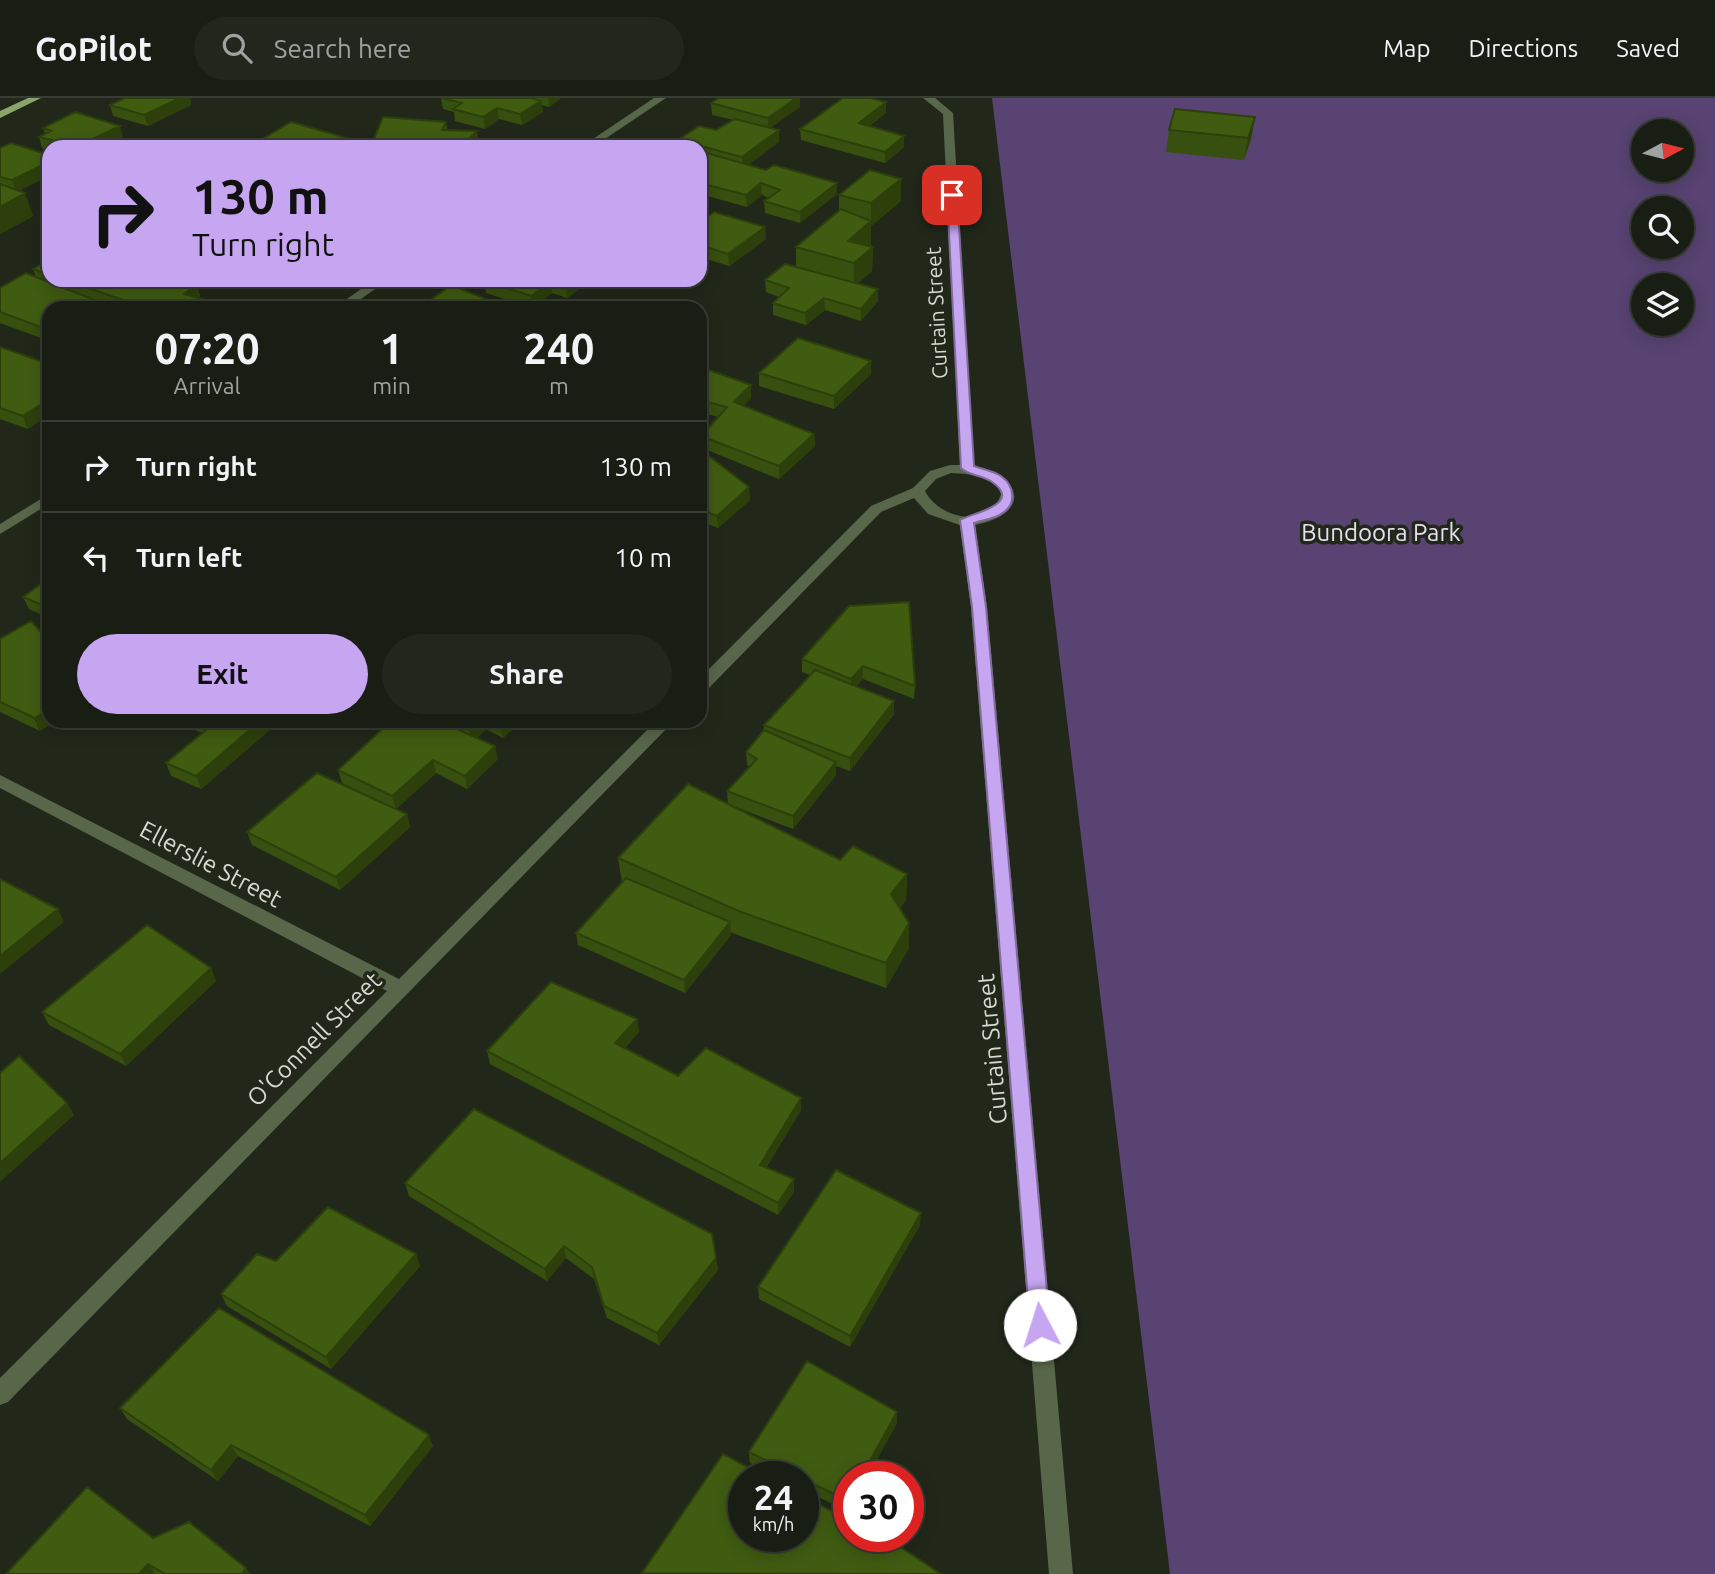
<!DOCTYPE html>
<html lang="en">
<head>
<meta charset="utf-8">
<style>
	body { margin:0; font-family:Ubuntu,sans-serif; background:#22271d; color:#f1f3f6; height:100vh; display:flex; flex-direction:column; font-size:26px; white-space:nowrap }
	* { box-sizing:border-box; margin:0 }
	p { font-size:23px; color:#9fa2a0 }
	.icon { flex:none; width:38px; height:38px; fill:none; stroke:currentColor; stroke-width:2; stroke-linecap:round; stroke-linejoin:round }
	.map { position:relative; flex:1; overflow:hidden }
	.sheet { position:absolute; left:42px; top:203px; width:665px; height:427px; display:flex; flex-direction:column; background:#191e14; border-radius:21px; box-shadow:0 4px 18px #0003,0 0 0 2px #373c34 }
	.sheet>* { flex:none }
	.hud { position:absolute; left:42px; top:42px; width:665px; height:147px; border-radius:21px; box-shadow:0 4px 18px #0003,0 0 0 2px #373c34; background:#c6a6f0; color:#111; overflow:hidden }
	.needle { width:46px; rotate:83deg }
	.fabs { position:absolute; left:1631px; top:21px; display:grid; gap:14px }
	.fabs a { display:grid; place-items:center; width:63px; height:63px; border-radius:50%; background:#191e14; box-shadow:0 4px 18px #0003,0 0 0 2px #373c34; font-size:35px }
	.speed { position:absolute; left:728px; top:1363px; display:flex; gap:14px; font-size:35px; font-weight:700; text-align:center }
	.speed>* { display:grid; place-content:center; width:91px; height:91px; border-radius:50%; background:#191e14; box-shadow:0 4px 18px #0003,0 0 0 2px #373c34; line-height:1 }
	.speed small { font-size:18px; font-weight:400 }
	.speed .limit { border:10px solid #d22; background:#fff; color:#111 }
	.pin { position:absolute; display:grid; place-items:center; width:60px; height:60px; color:#fff; margin:-30px; border-radius:14px; box-shadow:0 4px 10px #0006 }
	.me { position:absolute; width:77px; margin:-38px; rotate:355deg; stroke-linejoin:round; filter:drop-shadow(0 0 5px #0008) }
	.turn { display:flex; align-items:center; gap:24px; height:147px; padding:0 35px; font-size:32px }
	.turn .icon { width:91px; height:91px; stroke-width:2.5 }
	.turn b { display:block; font-size:49px; line-height:60px }
	.eta { display:flex; justify-content:space-evenly; align-items:center; height:119px; text-align:center }
	.eta b { font-size:42px; font-weight:700; line-height:49px }
	.cta { display:flex; gap:14px; margin-top:auto; padding:14px 35px }
	.cta a { flex:1; height:80px; border-radius:42px; background:#c6a6f0; color:#111; font-size:28px; font-weight:700; line-height:80px; text-align:center }
	.cta a+a { background:#22271d; color:#f1f3f6 }
	ul { padding:0; list-style:none }
	li { display:flex; align-items:center; gap:21px; height:91px; padding:0 35px; border-top:2px solid #373c34 }
	li div { flex:1 }
	li b { display:block; font-size:26px }
	li em { font-style:normal }
	header { display:flex; align-items:center; gap:42px; box-sizing:border-box; height:98px; padding:0 35px; background:#191e14; border-bottom:2px solid #373c34 }
	header strong { font-size:33px }
	nav { display:flex; gap:38px; margin-inline-start:auto; font-size:24px }
	.search { width:490px; height:63px; background:#22271d; display:flex; align-items:center; gap:18px; box-sizing:border-box; padding:0 24px; border-radius:38px; color:#9fa2a0; font-size:26px }
	.map>svg:first-child { display:block }
	.green { fill:#584372; fill-rule:evenodd }
	.lines { fill:none; stroke-linecap:round; stroke-linejoin:round }
	.minor { fill:#586649; fill-rule:evenodd }
	.major { fill:#8aa66a; fill-rule:evenodd }
	.wall { fill:#374f0f }
	.shaded-wall { fill:#2d400c }
	.building { fill:#405c11; stroke:#2d400c; stroke-width:2 }
	.route { fill:#c6a6f0; stroke:#816c9c; stroke-width:2 }
	.labels { text-anchor:middle; dominant-baseline:central; stroke-width:7; stroke-linejoin:round; paint-order:stroke }
	.far-street-label { font-size:21px; fill:#d5d9d0; stroke:#21281a }
	.park-label { font-size:24px; fill:#e5def1; stroke:#21281a }
	.street-label { font-size:24px; fill:#d5d9d0; stroke:#21281a }
</style>
</head>
<body>
<header>
<strong>GoPilot</strong>
<div class="search"><svg class="icon" aria-label="search" viewBox="0 0 24 24"><circle cx="10" cy="10" r="6"/><path d="M15 15l6 6"/></svg>Search here</div>
<nav><a>Map</a><a>Directions</a><a>Saved</a></nav>
</header>
<div class="map">
<svg width="1715" height="1476" viewBox="0 0 1715 1476">
	<rect width="100%" height="100%" fill="#21281a"/>
	<!-- green -->
	<path class="green" d="M992,0H1715V1476H1170ZM1643,33H1682V72H1643ZM1643,110H1682V149H1643ZM1643,187H1682V226H1643Z"/>
	<g class="lines">
		<!-- minor -->
		<path class="minor" d="M654,0H666L593,49H581Z
			M923,0H935L953,15L974,369C1027,380 1028,417 975,427L987,509L1073,1476H1049L971,509L960,427L928,416L914,400L881,414L706,593L700,594V580L871,408L913,390L930,373L950,367H960L943,16ZM951,375C968,376 995,377 1001,396C990,432 939,421 925,393L936,381Z
			M374,182H388L348,210H334Z
			M49,396V406L0,436V426Z
			M656,623H674L8,1304L0,1307V1280L387,893L0,690V677L399,881Z"/>
		<!-- major -->
		<path class="major" d="M28,0H41L0,20V13Z"/>
	</g>
	<!-- wall -->
	<path class="wall" d="M123,0H190L191,7L148,28L113,18L110,7Z
		M441,0H561L549,9L542,7L543,14L522,27L499,21L485,31L455,23L454,14L443,11Z
		M711,5L800,9L770,30L779,44L748,67L766,72L837,85V96L800,125L765,115L764,103L769,100L762,97L747,109L700,96V49H653L679,46L678,42L716,32L733,22L712,17Z
		M886,15L869,28L904,38V49L885,65L801,42L800,31Z
		M1255,19L1251,41L1244,62L1166,54L1169,32Z
		M446,24L447,32L479,44L474,49H249L374,48L373,43Z
		M43,30L123,39L103,49H49V52L42,50L39,39L45,35Z
		M0,50L49,57V78L18,93L33,118L0,136Z
		M839,97L901,103L871,128V147L869,148L873,149L872,173L857,186L878,191V203L861,223L825,212L806,227L773,217V205L779,199L766,194L765,182L796,169V149L839,112Z
		M700,120L766,141L729,168L700,159Z
		M49,162V182H192L189,184L197,186L200,198L198,200L206,202L208,210H49V243L0,225V190L36,179L33,171Z
		M584,182L585,187L567,200L552,195L532,210L486,195L484,183Z
		M0,249L28,331L0,321Z
		M871,263V276L834,311L759,288V275Z
		M700,277L751,300L744,307L814,336L815,348L779,381L702,350L701,338L718,319L700,314Z
		M700,351L750,402L718,430L700,423Z
		M49,480V520L29,511L23,499Z
		M849,508L915,588L914,601L863,581L856,588L894,603V616L850,673L836,668V677L793,731L730,707L840,762L907,776L906,802L900,810L909,850L886,890L743,839L730,834L731,837L685,895L578,847L576,835L622,785L618,760L728,706L727,693L750,669L747,667L746,654L764,632V627L810,577L802,574V561Z
		M0,541L40,633L0,614Z
		M84,623H106L93,631Z
		M181,623H280L201,691L171,678L166,665L203,635L182,627Z
		M391,623H522L503,640L486,631L477,640L498,661L467,691L436,675L396,711L407,716L410,729L340,792L252,747L247,734L387,707L342,685L338,672Z
		M211,870L216,883L126,968L49,927L42,914Z
		M637,921L639,934L625,950L678,978L801,1012L766,1070L794,1081V1094L778,1117L490,966L487,953Z
		M405,1085L716,1160L718,1172L659,1247L607,1220L594,1181L566,1160L547,1183L409,1098Z
		M920,1127L850,1249L759,1201L758,1189Z
		M416,1156L420,1168L331,1271L227,1208L221,1196L276,1163Z
		M120,1310L433,1348L370,1428L238,1358L218,1383L127,1321Z
		M897,1314V1325L848,1414L803,1391V1379H778L750,1365L749,1354Z
		M153,1440L250,1476H6Z"/>
	<!-- shaded-wall -->
	<path class="shaded-wall" d="M180,0H190L191,7L148,28L144,17Z
		M548,0H561L549,9Z
		M796,0H800V9L768,31V20Z
		M541,3L543,14L522,27L520,16Z
		M886,4V15L859,37V25Z
		M497,10L499,21L485,31L483,19Z
		M1255,19L1251,41L1244,62L1248,40Z
		M120,28L123,39L103,49H78Z
		M779,32V44L743,71L742,59Z
		M477,33L479,44L474,49H461Z
		M904,38V49L885,65V54Z
		M49,64V78L16,94L12,82Z
		M901,81V103L871,128V147L850,164L848,143L871,124V105Z
		M761,85L762,97L747,109L746,97Z
		M837,85V96L800,125V114Z
		M25,95L33,118L0,136V109Z
		M765,129L766,141L729,168L728,156Z
		M873,149L872,173L854,189V165Z
		M574,182H584L585,187L567,200L565,188Z
		M551,183L552,195L532,210L531,198Z
		M197,186L200,198L188,208L184,196Z
		M878,191V203L861,223V211Z
		M824,200L825,212L806,227L805,215Z
		M206,202L208,210H193Z
		M871,263V276L834,311V298Z
		M751,287V300L735,316L734,304Z
		M49,301V317L28,331L23,318Z
		M814,336L815,348L779,381V368Z
		M749,389L750,402L718,430L717,418Z
		M705,432L706,444L700,450V437Z
		M863,568V581L851,594V581Z
		M894,603V616L850,673V660Z
		M49,611V623H56L40,633L35,620Z
		M89,623H106L93,631Z
		M260,623H280L201,691L196,678Z
		M478,623H484L486,631L472,645L469,632Z
		M505,623H522L503,640L500,627Z
		M495,648L498,661L467,691L465,678Z
		M433,662L436,675L396,711L392,698Z
		M836,664V677L793,731V718Z
		M407,716L410,729L340,792L336,779Z
		M907,776L906,802L891,821V796Z
		M58,811L64,824L0,876V858Z
		M730,824L731,837L685,895L684,882Z
		M909,825V850L886,890V865Z
		M211,870L216,883L126,968L120,956Z
		M637,921L639,934L617,958L615,945Z
		M801,1000V1012L760,1079V1067Z
		M67,1005L74,1017L0,1084V1065Z
		M794,1081V1094L778,1117V1105Z
		M921,1115L920,1127L850,1249V1238Z
		M564,1148L566,1160L547,1183L545,1171Z
		M416,1156L420,1168L331,1271L326,1259Z
		M716,1160L718,1172L659,1247L657,1235Z
		M897,1314V1325L867,1379H861Z
		M429,1337L433,1348L370,1428L365,1417Z
		M231,1347L238,1358L218,1383L211,1372Z
		M148,1466L155,1476H139Z
		M246,1470L250,1476H242Z"/>
	<!-- building -->
	<path class="building" d="M125,0H180L144,17L110,7Z
		M442,0H531L541,3L520,16L497,10L483,19L453,11L462,5Z
		M719,0H796L768,20L711,5Z
		M843,0H870L886,4L859,25L904,38L885,54L800,31Z
		M1175,11L1255,19L1248,40L1169,32Z
		M75,14L120,28L78,48L39,39L51,33L43,30Z
		M383,19L446,24L442,32L477,33L461,49H395L397,44L373,43Z
		M735,21L779,32L742,59L678,42L699,28L716,32Z
		M291,24L378,49H249Z
		M664,42L688,49H653Z
		M11,45L49,57V64L12,82L0,79V50Z
		M700,53L766,72L774,67L837,85L800,114L764,103L780,92L761,85L746,97L700,85Z
		M870,72L901,81L871,105L839,97Z
		M0,86L25,95L0,109Z
		M841,111L871,123L848,143L873,149L854,165L796,149Z
		M714,114L765,129L728,156L700,147V120L704,121Z
		M49,162V177L33,171Z
		M785,166L878,191L861,211L824,200L805,215L773,205L789,190L765,182Z
		M26,175L115,210H49V232L0,214V190Z
		M65,182H183L197,186L184,196L206,202L193,210H146Z
		M485,182H574L565,188L551,183L531,198L484,183Z
		M451,187L506,209L504,210H431L424,207Z
		M798,240L871,263L834,298L759,275Z
		M0,249L49,266V301L23,318L0,310Z
		M706,271L751,287L734,304L814,336L779,368L701,338L727,309L700,302V277Z
		M700,351L749,389L717,418L700,411Z
		M700,430L705,432L700,437Z
		M49,480V510L23,499Z
		M909,504L915,588L863,568L851,581L802,561L849,508Z
		M31,523L49,543V611L35,620L0,604V541Z
		M815,572L894,603L850,660L764,627Z
		M201,623H260L196,678L166,665L212,627Z
		M391,623H439L495,648L465,678L433,662L392,698L338,672Z
		M448,623H478L469,632Z
		M493,623H505L500,627Z
		M764,632L836,664L793,718L727,693L757,661L746,654Z
		M317,675L407,716L336,779L247,734Z
		M688,686L840,762L853,748L907,776L891,796L909,825L886,865L741,814L618,760Z
		M626,780L730,824L684,882L576,835Z
		M0,781L58,811L0,858Z
		M147,827L211,870L120,956L42,914Z
		M551,884L637,921L615,945L678,978L706,950L801,1000L760,1067L794,1081L778,1105L487,953Z
		M19,958L67,1005L0,1065V975Z
		M474,1011L712,1136L716,1160L657,1235L604,1208L592,1169L564,1148L545,1171L405,1085Z
		M836,1072L921,1115L850,1238L758,1189Z
		M328,1109L416,1156L326,1259L221,1196L257,1156L276,1163Z
		M219,1210L429,1337L365,1417L231,1347L211,1372L120,1310Z
		M807,1263L897,1314L861,1379H849L848,1403L803,1381V1379H800L749,1354Z
		M723,1356L766,1379H744V1438H803V1398L849,1422V1438H881L896,1446L941,1476L642,1475Z
		M87,1389L153,1440L189,1424L246,1470L242,1476H165L148,1466L139,1476H6Z"/>
	<!-- route -->
	<path class="route" d="M952,94L957,97L974,368C982,371 994,373 1001,378C1015,388 1017,407 1001,416C994,421 982,422 974,425L986,509L1050,1227L1047,1234L1040,1237L1033,1234L1030,1227L972,509L960,422C968,416 1025,407 992,384C983,377 969,378 961,370L947,97Z"/>
	<g class="labels">
		<!-- far-street labels -->
		<g class="far-street-label">
			<text transform="translate(936 215) rotate(-93)">Curtain Street</text>
		</g>
		<!-- park labels -->
		<g class="park-label">
			<text x="1381" y="434">Bundoora Park</text>
		</g>
		<!-- street labels -->
		<g class="street-label">
			<text transform="translate(211 766) rotate(28)">Ellerslie Street</text>
			<text transform="translate(314 941) rotate(-45)">O'Connell Street</text>
			<text transform="translate(992 951) rotate(-95)">Curtain Street</text>
		</g>
	</g>
</svg>
<div class="fabs">
<a><svg class="needle" viewBox="-14 -14 28 28"><path d="M0-13l5 13h-10z" fill="#e53935"/><path d="M0 13l5-13h-10z" fill="#9fa2a0"/></svg></a>
<a><svg class="icon" aria-label="search" viewBox="0 0 24 24"><circle cx="10" cy="10" r="6"/><path d="M15 15l6 6"/></svg></a>
<a><svg class="icon" aria-label="layers" viewBox="0 0 24 24"><path d="M12 4l9 5-9 5-9-5zM3 14l9 5 9-5"/></svg></a>
</div>
<div class="speed"><div>24<small>km/h</small></div><div class="limit">30</div></div>
<div class="pin" style="left:952px;top:97px;background:#d93025"><svg class="icon" aria-label="arrive" viewBox="0 0 24 24"><path d="M6 21V4h12l-3 4 3 4H6"/></svg></div>
<svg class="me" style="left:1040px;top:1227px" viewBox="-20 -20 40 40"><circle r="19" fill="#fff"/><path d="M0-13L10 11 0 6-10 11z" fill="#c6a6f0"/></svg>
<div class="hud">
<div class="turn"><svg class="icon" aria-label="right" viewBox="0 0 24 24"><path d="M7 20v-9h11M14 6l5 5-5 5"/></svg><div><b>130 m</b>Turn right</div></div>
</div>
<section class="sheet">
<div class="eta">
<div><b>07:20</b><p>Arrival</p></div>
<div><b>1</b><p>min</p></div>
<div><b>240</b><p>m</p></div>
</div>
<ul>
<li><svg class="icon" aria-label="right" viewBox="0 0 24 24"><path d="M7 20v-9h11M14 6l5 5-5 5"/></svg><div><b>Turn right</b></div><em>130 m</em></li>
<li><svg class="icon" aria-label="left" viewBox="0 0 24 24"><path d="M17 20v-9H6M10 6l-5 5 5 5"/></svg><div><b>Turn left</b></div><em>10 m</em></li>
</ul>
<div class="cta"><a>Exit</a><a>Share</a></div>
</section>
</div>
</body>
</html>
